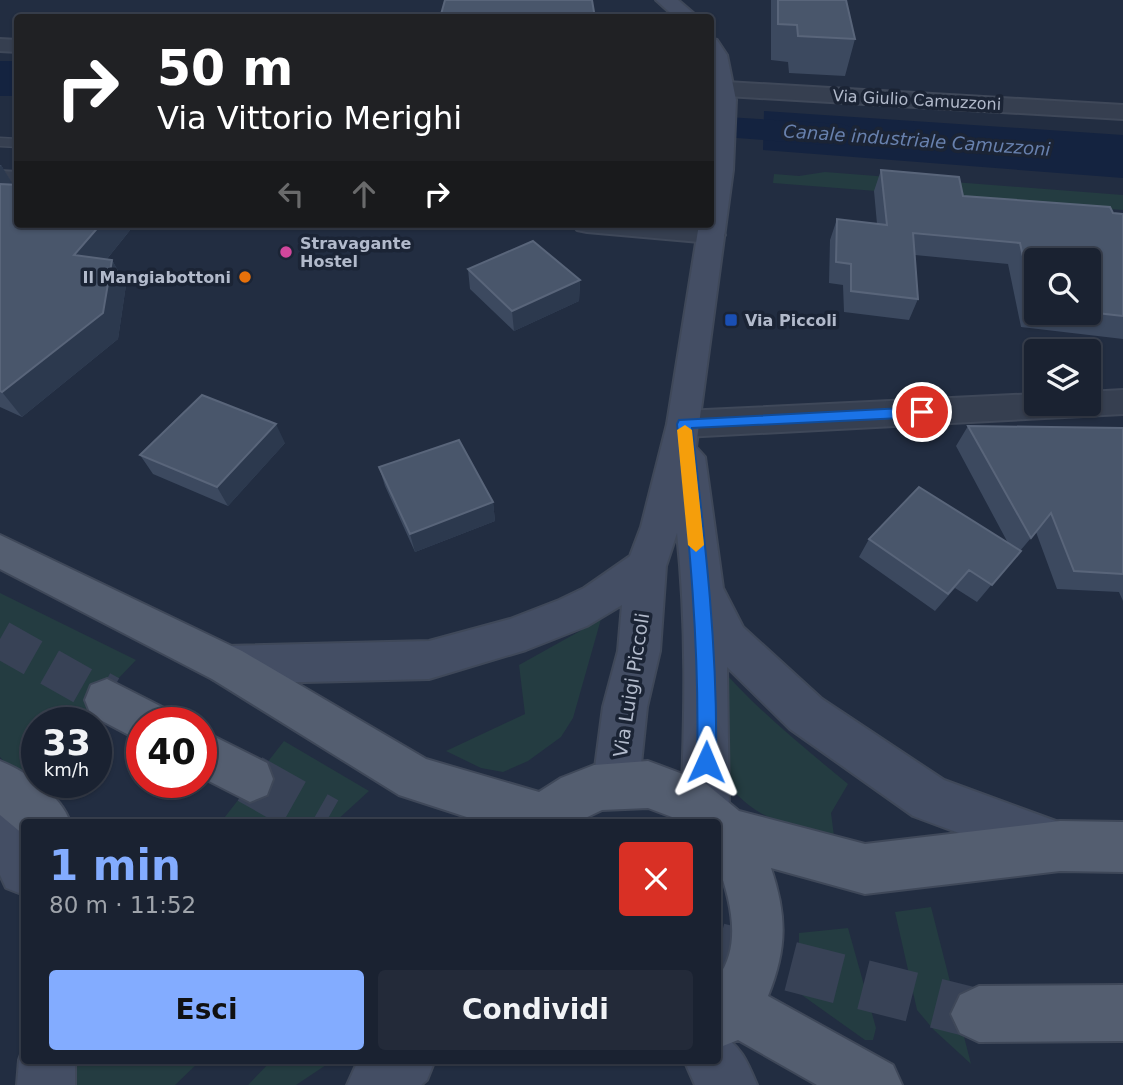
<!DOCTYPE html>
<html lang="it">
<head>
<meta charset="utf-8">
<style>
	body { margin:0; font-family:"DejaVu Sans",sans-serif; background:#232a39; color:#f1f3f6; height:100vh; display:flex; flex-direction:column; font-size:26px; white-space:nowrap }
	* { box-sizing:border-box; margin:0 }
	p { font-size:23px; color:#9fa4ab }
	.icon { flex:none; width:38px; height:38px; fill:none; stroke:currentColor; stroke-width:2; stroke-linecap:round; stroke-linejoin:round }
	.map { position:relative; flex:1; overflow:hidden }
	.details { position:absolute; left:21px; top:819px; width:700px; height:245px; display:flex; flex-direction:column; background:#1a2231; border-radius:7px; box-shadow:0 2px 5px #0004,0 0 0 2px #383f4d }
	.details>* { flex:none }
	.banner { position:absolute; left:14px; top:14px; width:700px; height:214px; border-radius:7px; box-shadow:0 2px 5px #0004,0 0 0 2px #383f4d; background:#202124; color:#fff; overflow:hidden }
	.buttons { position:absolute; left:1024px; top:248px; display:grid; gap:14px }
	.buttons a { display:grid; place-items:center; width:77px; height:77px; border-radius:7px; background:#1a2231; box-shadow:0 2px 5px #0004,0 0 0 2px #383f4d; font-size:35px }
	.speed { position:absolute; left:21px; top:707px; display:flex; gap:14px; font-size:35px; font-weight:700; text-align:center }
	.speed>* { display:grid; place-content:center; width:91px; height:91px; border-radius:50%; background:#1a2231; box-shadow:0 2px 5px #0004,0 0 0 2px #383f4d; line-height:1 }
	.speed small { font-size:18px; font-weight:400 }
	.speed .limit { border:10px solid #d22; background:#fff; color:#111 }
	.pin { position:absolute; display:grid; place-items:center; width:60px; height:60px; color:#fff; margin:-30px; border:4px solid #fff; border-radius:50%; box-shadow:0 2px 7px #0007 }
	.me { position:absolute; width:77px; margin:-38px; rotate:1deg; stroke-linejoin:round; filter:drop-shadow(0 0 5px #0008) }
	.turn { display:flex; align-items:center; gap:24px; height:147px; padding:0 28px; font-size:32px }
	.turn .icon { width:91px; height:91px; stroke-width:2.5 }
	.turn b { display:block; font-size:49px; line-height:60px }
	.lanes { display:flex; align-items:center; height:66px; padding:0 28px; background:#0003; justify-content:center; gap:35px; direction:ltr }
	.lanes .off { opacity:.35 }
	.round { display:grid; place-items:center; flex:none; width:74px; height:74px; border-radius:7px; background:#232a39 }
	.head { display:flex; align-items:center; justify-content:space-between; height:119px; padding:0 28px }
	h1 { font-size:42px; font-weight:600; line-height:52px; color:#83acff }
	.button { display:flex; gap:14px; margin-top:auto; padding:14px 28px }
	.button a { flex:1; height:80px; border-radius:7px; background:#83acff; color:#111; font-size:28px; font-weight:600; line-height:80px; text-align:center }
	.button a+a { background:#232a39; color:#f1f3f6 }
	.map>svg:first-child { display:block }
	.green { fill:#243c41 }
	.water { fill:#142340 }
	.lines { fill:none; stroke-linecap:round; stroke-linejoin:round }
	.canal { fill:#142340; fill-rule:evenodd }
	.primary-tunnel-far1 { stroke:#384256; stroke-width:38; stroke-dasharray:38 19; stroke-linecap:butt }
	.primary-tunnel { stroke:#384256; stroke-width:50; stroke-dasharray:50 25; stroke-linecap:butt }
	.lane-casing { stroke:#3f4859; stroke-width:3 }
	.street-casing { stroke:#3f4859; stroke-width:4 }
	.secondary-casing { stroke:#3f4859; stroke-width:4 }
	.primary-casing { stroke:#3f4859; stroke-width:4 }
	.lane { fill:#363f50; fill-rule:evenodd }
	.street { fill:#363f50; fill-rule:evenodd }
	.secondary { fill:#444e64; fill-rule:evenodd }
	.primary { fill:#545e70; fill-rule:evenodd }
	.wall { fill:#3c495f; fill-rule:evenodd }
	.shaded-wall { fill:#2c394e }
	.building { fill:#49566b; stroke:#59657a; stroke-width:2 }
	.route { fill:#1a73e8; stroke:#114b97; stroke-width:2 }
	.slow { fill:#f59e0b }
	.hotel-dot { fill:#d1479c; stroke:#1b2435; stroke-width:2.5 }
	.food-dot { fill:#e8710a; stroke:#1b2435; stroke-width:2.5 }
	.transit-dot { fill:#1a4fb4; stroke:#1b2435; stroke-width:2.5 }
	.labels { text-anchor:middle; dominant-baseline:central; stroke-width:7; stroke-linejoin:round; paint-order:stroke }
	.far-street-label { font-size:16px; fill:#b2bacb; stroke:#1b2435 }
	.far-poi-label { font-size:16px; font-weight:bold; fill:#b2bacb; stroke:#1b2435; text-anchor:start }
	.far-water-label { font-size:18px; font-style:italic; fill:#6881ae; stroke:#1b2435 }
	.street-label { font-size:19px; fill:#b2bacb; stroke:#1b2435 }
</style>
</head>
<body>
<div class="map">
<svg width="1123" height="1085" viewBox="0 0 1123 1085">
	<rect width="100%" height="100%" fill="#222d41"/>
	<!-- green -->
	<path class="green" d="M825,172L1123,195V210L773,183L774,174L799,176Z
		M0,593L136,660L76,723H37V764L22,780L0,757Z
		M596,618L601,619L573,718L561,737L528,761L503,772L481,768L446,751L525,714L519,665L580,631Z
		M717,664C756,709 802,746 848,784L831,813L834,836C789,826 760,822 728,785Z
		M284,741L369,791L335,822H221Z
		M931,907L971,1064L934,1030L917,1010L895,912Z
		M848,928L876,1028L873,1040H865L799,993V933Z
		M67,1061H200L175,1085H65Z
		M271,1061V1060L332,1061L296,1085H248Z"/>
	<!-- water -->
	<path class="water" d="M0,61H17V96H0Z
		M764,111L1123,135V178L763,150Z"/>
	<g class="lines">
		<!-- canal -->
		<path class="canal" d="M710,116L842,124L854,128L860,135L854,142L842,146L710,136Z"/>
		<!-- primary-tunnel-far1 -->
		<path class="primary-tunnel-far1" d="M0,639L101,696"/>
		<!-- primary-tunnel -->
		<path class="primary-tunnel" d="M98,695L107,700
			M250,779L326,822
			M718,948L979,1014"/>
		<!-- lane casing -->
		<g class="lane-casing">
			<path id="lane" d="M0,138L18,139V147L0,146Z"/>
		</g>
		<!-- street casing -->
		<g class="street-casing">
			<path id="street" d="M0,39L18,40V52L0,51Z
				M710,81L1123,105V119L710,95Z
				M0,171L18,172V188L0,187Z
				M573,224C621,224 674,218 721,229L725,235L721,241L711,243L587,232L577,230Z
				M1123,390V414L684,437L672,433L667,424L672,415L684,411L1036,394V404H1088V392Z"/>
		</g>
		<!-- secondary casing -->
		<g class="secondary-casing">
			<path id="secondary" d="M656,0H678L699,18H676Z
				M710,38L717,40L727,55L736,100L733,170L696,447L705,457L723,588L743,627L822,699L944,780L1075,828L1083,845L1075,862L1058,870L913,816L790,729L727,667L729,810L722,827L718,829V822H686L681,810C685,717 687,625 677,533L666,566L660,651L647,707L639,783L633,800L616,806L599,800L593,783L603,707L618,651L622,605L587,626L526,650L429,679L227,684L212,679L206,665L212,651L227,646L429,641L510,619L559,600L584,588L630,556L641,527L667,424L699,224H710V134L714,100L710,83Z
				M0,801L17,808L25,822L24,895L6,888L0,875Z
				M718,1034C740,1043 748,1063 757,1085H695L684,1060H718Z
				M24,1046V1060H75V1085H17L19,1060Z
				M361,1060H435L427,1080L421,1085H347L356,1065Z"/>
		</g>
		<!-- primary casing -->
		<g class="primary-casing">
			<path id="primary" d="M0,535L242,651L426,759L539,792L561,778L594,765L648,761L704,782L739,811L865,844L1060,821L1123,822V872L1060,871L865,894L771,868C787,916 787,949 768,996L893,1065L902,1085H817L738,1040L718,1048V977C742,946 731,900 718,866C714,855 718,835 718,822H679L672,817L648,808L602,810L577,822H482L399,795L212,679L0,569Z
				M107,679L164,708L170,723H142V742L91,715L85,700L91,685Z
				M201,730L267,763L273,779L267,795L250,802L201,777Z
				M0,761C27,772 61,795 70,822H24V835L0,815Z
				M1123,985V1041L979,1042L960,1033L951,1014L960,995L979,986Z"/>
		</g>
		<!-- lane -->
		<use href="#lane" class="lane"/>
		<!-- street -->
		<use href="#street" class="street"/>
		<!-- secondary -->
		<use href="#secondary" class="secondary"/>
		<!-- primary -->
		<use href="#primary" class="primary"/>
	</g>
	<!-- wall -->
	<path class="wall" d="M771,0H846L855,39L845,76L789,73L788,62L771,60Z
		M0,165H1L13,185L135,224L107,259L112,260L126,285L118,339L22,417L0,407Z
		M881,170L963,196L1123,214V339L1021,327L1008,264L915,255L918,299L909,320L844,312L843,285L829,283L830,240L837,219L877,224L874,191ZM1036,261H1088V313H1036Z
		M468,269L580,280L579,301L514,331L470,289Z
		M968,426L1123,428V601L1119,592L1057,589L1036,532L977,602L955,588L935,611L859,557L869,539L1008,543L956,446Z
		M285,443L228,506L153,474L140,455Z
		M379,467L493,502L495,521L415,552L385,486Z"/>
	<!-- shaded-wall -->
	<path class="shaded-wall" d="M1,165L17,191L0,207V167Z
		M101,224H135L89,281L74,255Z
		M112,260L126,285L118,339L22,417L2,392Z
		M580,280L579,301L514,331L512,311Z
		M276,424L285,443L228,506L217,487Z
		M493,502L495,521L415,552L410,534Z"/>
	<!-- building -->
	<path class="building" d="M445,0H592L595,18H440Z
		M778,0H846L855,39L798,36L797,25L778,24Z
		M881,170L959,177L963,196L1110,207L1113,213L1123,214V316L1088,312V261H1036V306H1034L1020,243L913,233L918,299L851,291V264L836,262L837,219L887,225Z
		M0,184L18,185V224H101L74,255L112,260L103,313L2,392L0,391Z
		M533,241L580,280L512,311L468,269Z
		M202,395L276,424L217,487L140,455Z
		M968,426L1123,428V574L1074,571L1051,513L1031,538Z
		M459,440L493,502L410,534L379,467Z
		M919,487L1021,551L992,585L969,570L948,594L869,539Z"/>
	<!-- route -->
	<path class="route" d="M922,407L929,412L922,417L692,428C705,540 718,650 716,762L713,769L706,772L700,769L697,762C700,648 689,537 677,424L679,420Z"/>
	<!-- slow -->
	<path class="slow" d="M685,425L692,430L704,545L696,552L688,545L677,430Z"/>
	<!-- markers -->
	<circle class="hotel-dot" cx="286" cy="252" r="7"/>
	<circle class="food-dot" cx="245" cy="277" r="7"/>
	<rect class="transit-dot" x="724" y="313" width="14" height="14" rx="3.5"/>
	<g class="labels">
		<!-- far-street labels -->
		<g class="far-street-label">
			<text transform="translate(917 100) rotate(3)">Via Giulio Camuzzoni</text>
		</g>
		<!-- far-poi labels -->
		<g class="far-poi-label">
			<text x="300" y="243">Stravagante<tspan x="300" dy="18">Hostel</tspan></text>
			<text x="231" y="277" text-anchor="end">Il Mangiabottoni</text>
			<text x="745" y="320">Via Piccoli</text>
		</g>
		<!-- far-water labels -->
		<g class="far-water-label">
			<text transform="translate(917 140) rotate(4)">Canale industriale Camuzzoni</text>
		</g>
		<!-- street labels -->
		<g class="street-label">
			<text transform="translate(631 685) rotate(-81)">Via Luigi Piccoli</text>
		</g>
	</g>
</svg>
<div class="buttons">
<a><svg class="icon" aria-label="search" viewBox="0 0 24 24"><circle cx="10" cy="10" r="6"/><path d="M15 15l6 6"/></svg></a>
<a><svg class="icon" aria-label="layers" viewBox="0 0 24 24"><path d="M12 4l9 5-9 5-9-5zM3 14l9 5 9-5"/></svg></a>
</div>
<div class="speed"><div>33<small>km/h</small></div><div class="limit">40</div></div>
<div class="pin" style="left:922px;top:412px;background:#d93025"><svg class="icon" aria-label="arrive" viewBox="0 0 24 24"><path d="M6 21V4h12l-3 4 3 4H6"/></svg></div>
<svg class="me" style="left:706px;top:762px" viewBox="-20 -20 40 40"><path d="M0-17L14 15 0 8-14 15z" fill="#1a73e8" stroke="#fff" stroke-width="4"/></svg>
<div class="banner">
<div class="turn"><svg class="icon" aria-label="right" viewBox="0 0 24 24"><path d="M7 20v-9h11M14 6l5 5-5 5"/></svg><div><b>50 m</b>Via Vittorio Merighi</div></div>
<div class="lanes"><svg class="icon off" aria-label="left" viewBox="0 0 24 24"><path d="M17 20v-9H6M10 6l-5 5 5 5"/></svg><svg class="icon off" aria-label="ahead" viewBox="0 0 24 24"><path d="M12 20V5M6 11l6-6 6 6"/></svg><svg class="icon" aria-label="right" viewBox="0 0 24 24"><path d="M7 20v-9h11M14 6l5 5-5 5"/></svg></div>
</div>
<section class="details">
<div class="head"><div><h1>1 min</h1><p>80 m · 11:52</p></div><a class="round" style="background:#d93025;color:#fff"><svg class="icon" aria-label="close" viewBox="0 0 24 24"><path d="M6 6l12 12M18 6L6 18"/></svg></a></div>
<div class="button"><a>Esci</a><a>Condividi</a></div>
</section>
</div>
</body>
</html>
